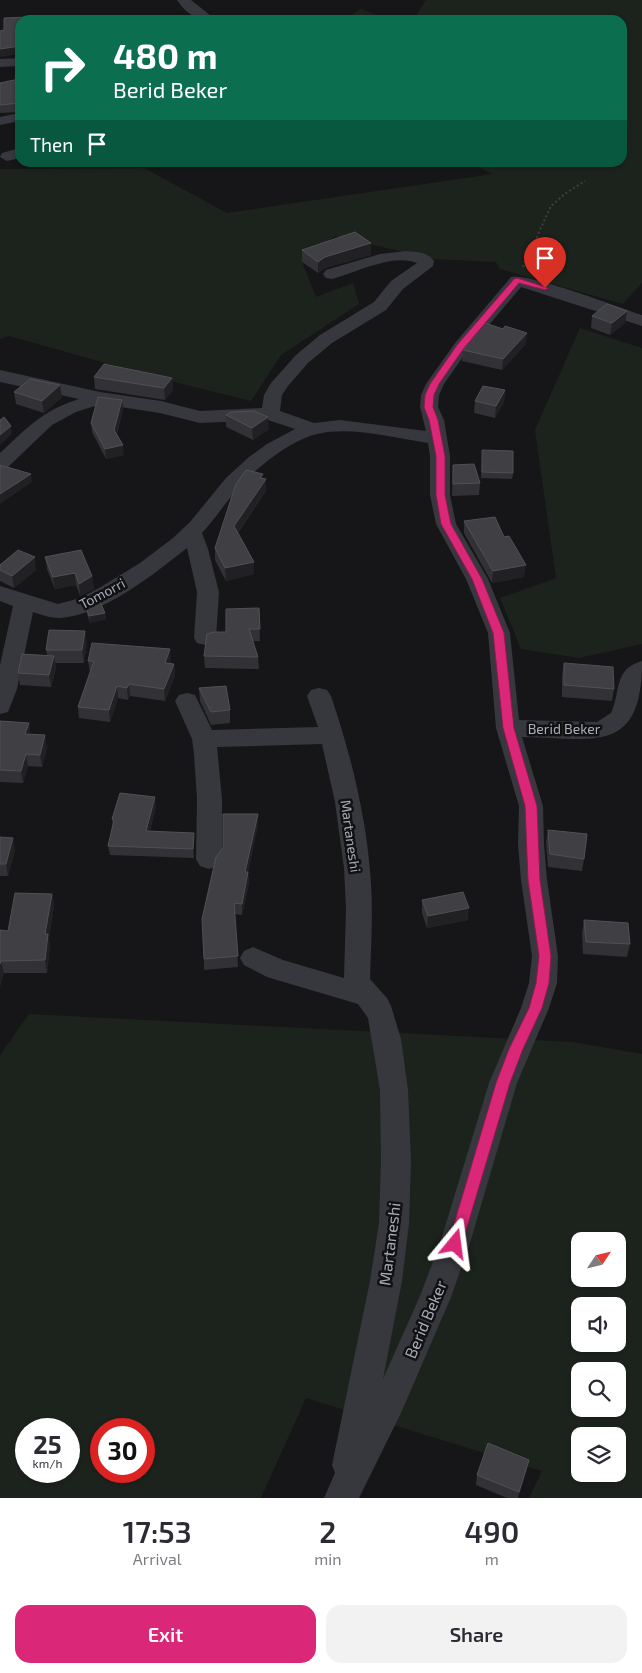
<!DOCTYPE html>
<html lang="en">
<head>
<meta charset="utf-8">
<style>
	body { margin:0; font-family:"Exo 2",sans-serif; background:#f2f2f3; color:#2b2b33; height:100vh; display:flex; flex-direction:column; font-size:19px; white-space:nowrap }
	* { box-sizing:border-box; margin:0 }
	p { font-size:16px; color:#7c7c81 }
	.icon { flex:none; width:28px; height:28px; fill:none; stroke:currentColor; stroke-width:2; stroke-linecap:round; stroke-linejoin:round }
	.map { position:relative; height:1498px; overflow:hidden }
	.sheet { display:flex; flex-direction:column; background:#fff; flex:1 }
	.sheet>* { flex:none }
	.guide { position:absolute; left:15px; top:15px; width:612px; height:152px; border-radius:15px; box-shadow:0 1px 4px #0004; background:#0b6e4f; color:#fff; overflow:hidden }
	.needle { width:32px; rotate:55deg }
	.controls { position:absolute; left:571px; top:1232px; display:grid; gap:10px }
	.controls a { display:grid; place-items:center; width:55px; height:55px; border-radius:10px; background:#fff; box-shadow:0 1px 4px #0004; font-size:25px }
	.speed { position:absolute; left:15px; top:1418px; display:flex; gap:10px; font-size:25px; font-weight:700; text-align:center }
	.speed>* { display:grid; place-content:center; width:65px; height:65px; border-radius:50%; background:#fff; box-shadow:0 1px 4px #0004; line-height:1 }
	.speed small { font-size:12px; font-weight:400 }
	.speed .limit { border:8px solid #d22; background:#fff; color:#111 }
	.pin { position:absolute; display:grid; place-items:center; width:42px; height:42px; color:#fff; margin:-51px -21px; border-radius:50% 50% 50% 0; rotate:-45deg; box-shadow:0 0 5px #0007 }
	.pin .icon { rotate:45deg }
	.me { position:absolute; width:55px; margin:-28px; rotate:16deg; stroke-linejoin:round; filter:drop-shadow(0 0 4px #0008) }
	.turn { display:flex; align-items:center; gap:18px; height:105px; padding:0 15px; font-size:22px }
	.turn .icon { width:65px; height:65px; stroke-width:2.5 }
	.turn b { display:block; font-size:35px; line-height:42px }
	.then { display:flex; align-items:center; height:48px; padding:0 15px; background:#0003; gap:10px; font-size:19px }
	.eta { display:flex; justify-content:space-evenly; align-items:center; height:85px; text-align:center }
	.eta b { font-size:30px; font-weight:600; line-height:35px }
	.action { display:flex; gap:10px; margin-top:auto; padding:10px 15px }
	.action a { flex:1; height:58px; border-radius:15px; background:#db2777; color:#fff; font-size:20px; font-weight:600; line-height:58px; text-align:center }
	.action a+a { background:#f2f2f3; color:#2b2b33 }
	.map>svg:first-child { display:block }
	.green { fill:#1c231d; fill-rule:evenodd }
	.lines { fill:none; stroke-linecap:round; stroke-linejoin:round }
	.path-far1 { stroke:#3d3f44; stroke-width:2; stroke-dasharray:2 2.5; stroke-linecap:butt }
	.path { stroke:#3d3f44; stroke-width:2.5; stroke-dasharray:2 3; stroke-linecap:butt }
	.minor { fill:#37383d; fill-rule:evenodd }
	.wall { fill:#323236 }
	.shaded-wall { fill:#212124 }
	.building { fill:#3f3f44; stroke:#4f5156 }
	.route { fill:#db2777; stroke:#8e194d }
	.labels { text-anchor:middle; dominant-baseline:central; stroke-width:5; stroke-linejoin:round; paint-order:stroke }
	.street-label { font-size:14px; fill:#a8adb8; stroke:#111113 }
	.near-street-label { font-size:16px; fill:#a8adb8; stroke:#111113 }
</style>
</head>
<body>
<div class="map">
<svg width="642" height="1498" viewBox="0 0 642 1498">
	<rect width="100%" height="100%" fill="#161618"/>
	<!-- green -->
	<path class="green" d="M426,0H642V283L623,304L500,269L496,262L434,259L335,236L302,262L316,297L353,283L359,304L281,355L251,401L170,381L9,336L0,339V169L144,168L227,213L493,174L469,163L622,162V20H413Z
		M361,9L389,20H348L354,13Z
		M580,328L642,348V644L579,658L521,649L500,598L556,578L535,430Z
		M29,1014L572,1042L642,1054V1498H529L542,1471L306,1398L261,1498H0V1055ZM580,1241H618V1279H580ZM580,1306H618V1344H580ZM580,1371H618V1409H580ZM26,1429H69V1471H26ZM101,1429H144V1471H101ZM580,1436H618V1474H580Z"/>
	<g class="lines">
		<!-- path-far1 -->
		<path class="path-far1" d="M529,254L551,206L566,193L585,181"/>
		<!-- path -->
		<path class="path" d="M523,267L529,253"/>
		<!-- minor -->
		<path class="minor" d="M177,0H191L216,20C197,20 188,16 177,0Z
			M20,58V66L0,67V59Z
			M20,113V121L0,125V117Z
			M20,148V158L7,161L0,157L2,153Z
			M406,251C416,252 428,252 434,261L433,266L403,289L386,310L332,343L308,363L288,386L282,395L280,411L314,423L340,420L426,431L420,407L421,395L426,384L455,343L511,277C530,273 618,307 642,315V326L521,287L467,351L444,384L439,395L438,407L444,420L450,456V495L456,524L488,579L510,633L519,720L597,722L611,713C621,692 613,669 642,661C642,756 594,738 522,737L543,806L544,844L547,880L558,956L557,983L549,1008L517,1083L470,1243L451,1297L401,1413L359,1498H324L335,1473L332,1465L370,1281L379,1223L381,1161L380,1090L368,1018L358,1004L267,977L244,965L240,958L244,951L253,947L283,960L344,978L346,909L344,868L335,802L322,744L217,747L222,799V859L218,866L209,869L200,866L196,859L197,799L194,754L192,739L175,701L179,695L187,693L195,695L212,730L318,727L307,696L311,690L319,688L327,690L331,696C351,755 367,819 371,883C373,915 371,947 370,979L387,998L391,1006L401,1039L408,1090L411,1161L409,1223L402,1281L383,1379L420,1296L440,1243L489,1083L521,1008L529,983L532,956L521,880L518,844L519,806L496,728L488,633L466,579L436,524L430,495V456L428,443C393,438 352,426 317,434C291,440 259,466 241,485C227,500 216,518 202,533L208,549L219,592L216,638L213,643L205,645L197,643L194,638L197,592L187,548C154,574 103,615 60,618C51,618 42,615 33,612L17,689L8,712L0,714V665L13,606L0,601V586L58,604L80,598L99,588L140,563L173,538L190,522L226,478L249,457L267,444L295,429L268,420L200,423L160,413L101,404L76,412L52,425L7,468L0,470V453C27,428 43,410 79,399L0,382V370L100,392L161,401L200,411L262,408L264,395L271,383L296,355L320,335L374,302L391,281L417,263C393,253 355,273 332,279L326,278L323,274L326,270L380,254Z"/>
	</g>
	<!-- wall -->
	<path class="wall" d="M20,80V112L0,113V83Z
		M20,113V125L18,123L17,115Z
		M70,162H99V163L75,166Z
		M302,250L371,255L325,268L318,273L302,262Z
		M627,311L625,323L610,335L591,328L592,316Z
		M526,344L502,370L462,361L463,350Z
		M94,377L172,378L173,390L165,400L95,389Z
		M505,390L504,402L495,418L474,413L475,401Z
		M14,392L62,397L44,413L16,404Z
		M122,400L123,409L117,434L124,455L106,459L92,432L91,423Z
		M226,415L269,429L253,440L226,427Z
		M482,456L513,473L512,479L481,478Z
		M453,465L480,483L479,495L452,496Z
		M263,474V478L266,491L238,533L254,574L226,581L215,560V548Z
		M464,521L504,537L524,577L492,583L464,533Z
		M45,557L92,576L94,589L80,596L76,585L55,589L47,569Z
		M0,565L36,570L14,588L0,581Z
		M86,607L105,613L106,619L90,623L87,614Z
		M259,608L260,641H253L258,657L259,669L205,668L204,656L226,632Z
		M87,643L84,663H55L56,668L51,687L20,685L18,673L47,656L46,650Z
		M88,661H171L170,664H174L175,676L165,701L130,696L128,700L118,698L110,722L79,718L78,707L90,673Z
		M564,663L614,689L612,701L562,697V676Z
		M199,688L230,710V723L211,725L200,701Z
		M0,721L29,723L30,734L47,747L42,767L28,766L23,783L0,782Z
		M156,806L150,831L194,842V858L110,855L108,846L113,827L112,819Z
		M258,814V825L248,872L249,883L242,915L235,914L238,967L204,970V959Z
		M548,830L584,859L582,871L548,867L546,842Z
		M0,837L15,850L8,876H0Z
		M52,894L54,906L49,938L50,946L47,973H4L0,986V930L8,931Z
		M422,900L468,920L427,928L422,913Z
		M584,920L630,944L627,957L583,954L582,933Z
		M527,1470L518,1498H507L476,1485L477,1475Z"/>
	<!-- shaded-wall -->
	<path class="shaded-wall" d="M20,46V54L0,57V49Z
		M74,162H99V163L75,166Z
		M371,243V255L325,268L318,273V262L325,257Z
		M627,311L625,323L610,335L612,323Z
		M527,333L526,344L502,370L503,359Z
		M172,378L173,390L165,400L164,388Z
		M60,385L62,397L44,413L42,401Z
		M505,390L504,402L495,418L496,406Z
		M122,400L123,409L115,439L114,430Z
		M268,417L269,429L253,440L252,428Z
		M11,426L12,434L0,445V435Z
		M123,445L124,455L106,459L105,449Z
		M31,474L32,482L0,504V494Z
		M263,474V483L266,479V491L234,538V526Z
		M35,557L36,570L14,588L12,576Z
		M254,562V574L226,581L225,568Z
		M526,565L524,577L492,583L493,571Z
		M75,573L76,585L55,589L53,577Z
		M92,576L94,589L80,596L79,584Z
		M105,613L106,619L90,623L89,616Z
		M85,631L87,643L84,663L82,650Z
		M170,649L171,661L166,675L165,663Z
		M54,656L56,668L51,687L49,675Z
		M174,664L175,676L165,701L164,689Z
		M129,684L130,696L128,700L127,688Z
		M117,686L118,698L110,722L109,710Z
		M29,723L31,735L25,734Z
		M45,735L47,747L42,767L40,755Z
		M26,754L28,766L23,783L21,771Z
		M155,797L156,806L147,840L146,831Z
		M258,814V825L246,883L245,872Z
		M194,833V858L193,849Z
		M13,838L15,850L8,876L6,864Z
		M248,872L249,883L242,915V904Z
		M52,894L54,906L49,938L50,946L47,973L45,960V934Z
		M469,908L468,920L427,928L428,916Z
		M1,961L4,973L0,986V964Z
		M529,1460L527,1470L518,1498L519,1492Z"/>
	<!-- building -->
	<path class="building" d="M28,17V20H20V46L0,49V31L4,30V18Z
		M19,79L20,80V103L0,105V83Z
		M355,232L371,243L325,257L318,262L302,250Z
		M607,304L627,311L612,323L592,316Z
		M485,323L503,329L505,326L527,333L503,359L463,350Z
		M104,364L172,378L164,388L94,377Z
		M30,379L60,385L42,401L14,392Z
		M483,386L505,390L496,406L475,401Z
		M98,397L122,400L114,430L123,445L105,449L91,423Z
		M254,411L268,417L252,428L226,415L231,412Z
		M4,417L11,426L0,435V420Z
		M482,450L513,451V473L482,472Z
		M474,464L480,483L453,484V465Z
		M0,465L31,474L0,494Z
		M246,470L263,474L260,478L266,479L234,526L254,562L225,568L215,548L236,484Z
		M495,517L504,537L509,536L526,565L493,571L464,521Z
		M18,550L35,557L12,576L0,570V565Z
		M81,550L92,576L79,584L75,573L53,577L45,557Z
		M100,602L105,613L89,616L86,607Z
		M259,608L260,629H249L258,657L204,656L207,634L214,632H226V609Z
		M49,630L85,631L82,650H46Z
		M92,643L170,649L165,663L174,664L164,689L129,684L127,688L117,686L109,710L78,707L94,661H88Z
		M22,654L54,656L49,675L18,673Z
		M564,663L613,667L614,689L564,685Z
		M226,686L230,710L211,712L199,688Z
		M0,721L29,723L25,734L45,735L40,755L26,754L21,771L0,770Z
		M120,793L155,797L146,831L194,833L193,849L108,846L114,820L112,819Z
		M223,814H258L245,872H248L242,904L234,903L238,956L204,959L202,919L216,857L223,848Z
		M548,830L587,834L584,859L550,854Z
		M0,837L13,838L6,864H0Z
		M463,892L469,908L428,916L422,900Z
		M15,893L52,894L45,934H48L45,960L1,961L0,964V930L8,931Z
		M584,920L628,923L630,944L586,942Z
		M488,1443L529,1460L519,1492L477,1475Z"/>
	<!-- route -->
	<path class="route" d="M517,278L549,288L545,290L519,283L464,348L439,384L434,395L433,407L438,420L445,456V495L451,524L482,579L504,633L514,728L537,806L540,880L551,956L549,983L542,1008L523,1049L510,1083L462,1244L460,1248L455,1250L450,1248L448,1244L496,1083L509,1049L529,1008L536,983L539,956L528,880L525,806L503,728L493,633L472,579L441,524L436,495V456L429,420L424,407L425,395L430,384L457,345L514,279Z"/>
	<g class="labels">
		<!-- street labels -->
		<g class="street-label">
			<text transform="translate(102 593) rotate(-28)">Tomorri</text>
			<text x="564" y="728">Berid Beker</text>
			<text transform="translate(351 836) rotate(82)">Martaneshi</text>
		</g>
		<!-- near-street labels -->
		<g class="near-street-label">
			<text transform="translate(389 1244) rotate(-83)">Martaneshi</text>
			<text transform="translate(425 1319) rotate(-67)">Berid Beker</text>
		</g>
	</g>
</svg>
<div class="controls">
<a><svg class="needle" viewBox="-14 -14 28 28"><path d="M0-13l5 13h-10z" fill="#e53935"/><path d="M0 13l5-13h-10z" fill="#7c7c81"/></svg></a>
<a><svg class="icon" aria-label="sound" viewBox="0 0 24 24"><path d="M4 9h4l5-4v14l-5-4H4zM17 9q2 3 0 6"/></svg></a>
<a><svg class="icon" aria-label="search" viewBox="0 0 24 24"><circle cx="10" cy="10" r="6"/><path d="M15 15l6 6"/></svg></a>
<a><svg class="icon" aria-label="layers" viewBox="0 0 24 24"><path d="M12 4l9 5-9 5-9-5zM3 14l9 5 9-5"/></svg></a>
</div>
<div class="speed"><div>25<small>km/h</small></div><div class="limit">30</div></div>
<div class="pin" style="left:545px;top:288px;background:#d93025"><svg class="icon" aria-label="arrive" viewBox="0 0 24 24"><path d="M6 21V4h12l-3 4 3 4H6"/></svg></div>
<svg class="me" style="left:455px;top:1244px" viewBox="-20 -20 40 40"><path d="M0-17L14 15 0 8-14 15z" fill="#db2777" stroke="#fff" stroke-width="4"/></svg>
<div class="guide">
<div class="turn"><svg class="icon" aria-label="right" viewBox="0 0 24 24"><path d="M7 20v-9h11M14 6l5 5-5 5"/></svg><div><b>480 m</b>Berid Beker</div></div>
<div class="then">Then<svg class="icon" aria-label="arrive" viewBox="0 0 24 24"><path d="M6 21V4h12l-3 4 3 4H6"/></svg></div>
</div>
</div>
<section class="sheet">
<div class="eta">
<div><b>17:53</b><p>Arrival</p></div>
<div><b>2</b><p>min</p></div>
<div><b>490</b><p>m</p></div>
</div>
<div class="action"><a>Exit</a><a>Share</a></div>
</section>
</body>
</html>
